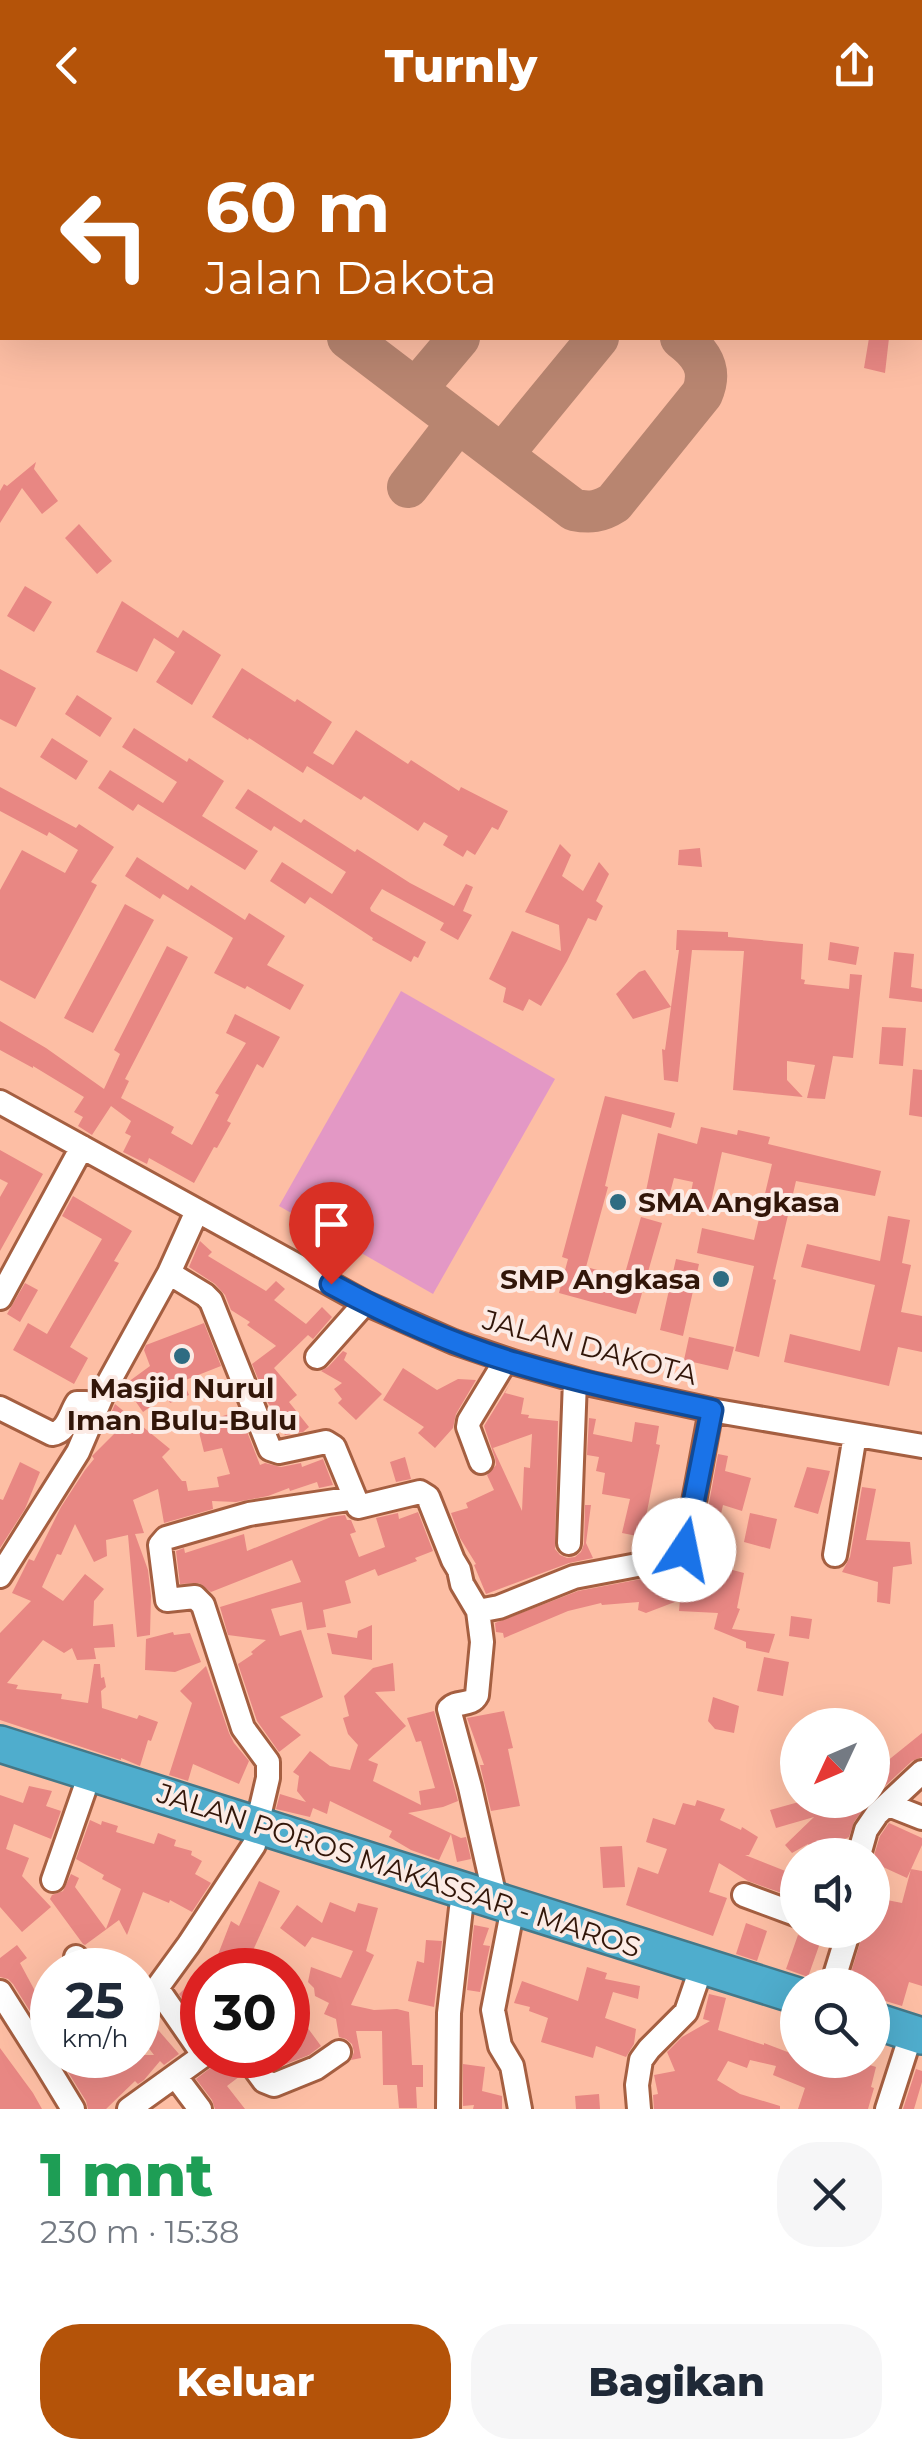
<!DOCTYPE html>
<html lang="id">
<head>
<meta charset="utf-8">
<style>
	body { margin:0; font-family:Montserrat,sans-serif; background:#f6f6f7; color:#1f2937; height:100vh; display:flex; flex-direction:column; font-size:38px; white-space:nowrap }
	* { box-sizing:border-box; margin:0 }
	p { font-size:32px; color:#747a83 }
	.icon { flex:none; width:55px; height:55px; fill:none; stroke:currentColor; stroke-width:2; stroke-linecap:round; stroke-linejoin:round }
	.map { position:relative; height:1979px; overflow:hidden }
	.panel { display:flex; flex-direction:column; background:#fff; flex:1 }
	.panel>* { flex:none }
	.banner { position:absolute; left:0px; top:0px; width:922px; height:210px; box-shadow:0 10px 40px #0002; background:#b45309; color:#fff; overflow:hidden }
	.needle { width:65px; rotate:226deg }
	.controls { position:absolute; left:780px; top:1578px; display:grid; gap:20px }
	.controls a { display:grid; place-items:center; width:110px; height:110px; border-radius:50%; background:#fff; box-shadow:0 10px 40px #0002; font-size:50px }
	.speed { position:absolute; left:30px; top:1818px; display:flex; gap:20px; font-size:50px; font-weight:700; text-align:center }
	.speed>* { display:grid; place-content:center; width:130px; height:130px; border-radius:50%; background:#fff; box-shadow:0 10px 40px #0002; line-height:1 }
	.speed small { font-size:25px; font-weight:400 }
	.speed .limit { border:15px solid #d22; background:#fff; color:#111 }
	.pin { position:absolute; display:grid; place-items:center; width:85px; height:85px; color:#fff; margin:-102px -42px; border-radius:50% 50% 50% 0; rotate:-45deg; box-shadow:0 0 10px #0007 }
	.pin .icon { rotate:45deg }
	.me { position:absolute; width:110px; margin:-55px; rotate:11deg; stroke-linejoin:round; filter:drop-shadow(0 0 8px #0008) }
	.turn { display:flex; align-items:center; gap:35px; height:210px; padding:0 40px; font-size:45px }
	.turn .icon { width:130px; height:130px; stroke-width:2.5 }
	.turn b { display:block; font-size:70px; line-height:85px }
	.round { display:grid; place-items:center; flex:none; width:105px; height:105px; border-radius:40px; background:#f6f6f7 }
	.headline { display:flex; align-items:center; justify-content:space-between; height:170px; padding:0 40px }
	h1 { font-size:60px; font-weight:800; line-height:75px; color:#1e9e55 }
	.action { display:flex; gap:20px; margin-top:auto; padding:20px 40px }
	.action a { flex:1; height:115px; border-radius:40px; background:#b45309; color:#fff; font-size:40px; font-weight:800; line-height:115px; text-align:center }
	.action a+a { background:#f6f6f7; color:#1f2937 }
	header { display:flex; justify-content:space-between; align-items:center; height:130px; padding:0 40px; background:#b45309; color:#fff; font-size:45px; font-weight:800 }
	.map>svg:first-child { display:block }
	.green { fill:#e398c5 }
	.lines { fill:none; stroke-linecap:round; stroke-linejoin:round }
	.taxiway { stroke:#b88570; stroke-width:42 }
	.building { fill:#e88783; fill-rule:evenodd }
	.minor-casing { stroke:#a55f41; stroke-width:28 }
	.highway-casing { stroke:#457888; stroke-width:40 }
	.minor { stroke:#fff; stroke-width:22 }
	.highway { stroke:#4fadcd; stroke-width:35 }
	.route-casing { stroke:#114b97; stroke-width:25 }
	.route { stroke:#1a73e8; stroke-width:18 }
	.poi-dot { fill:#2e6c82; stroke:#fcebe5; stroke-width:4 }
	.labels { text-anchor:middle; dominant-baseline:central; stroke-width:8; stroke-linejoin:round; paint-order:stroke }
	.poi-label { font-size:28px; font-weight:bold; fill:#321609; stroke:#fcebe5; text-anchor:start }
	.street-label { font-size:28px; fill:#321609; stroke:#fcebe5 }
</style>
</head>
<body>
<header><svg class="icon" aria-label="back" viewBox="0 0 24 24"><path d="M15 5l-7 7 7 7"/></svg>Turnly<svg class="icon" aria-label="share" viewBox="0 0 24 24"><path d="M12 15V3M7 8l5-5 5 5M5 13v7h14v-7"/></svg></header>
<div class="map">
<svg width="922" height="1979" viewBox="0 0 922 1979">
	<rect width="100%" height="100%" fill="#fdbea4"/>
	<!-- green -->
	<path class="green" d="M401,861L555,949L433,1164L279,1076Z"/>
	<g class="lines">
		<!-- taxiway -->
		<path class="taxiway" d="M77,0L80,2
			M413,0L416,2
			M739,0L741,2
			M204,2L206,0
			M345,2L347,0
			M484,2L486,0
			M623,2L625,0
			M348,208L574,380C590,383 600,382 614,373L702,264C713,239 700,222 681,208
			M416,259L459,208
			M502,325L598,208
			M408,357L458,292"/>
	</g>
	<!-- building -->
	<path class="building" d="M869,208H889L885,243L864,238Z
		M36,332L34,339L58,371L42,384L22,358L0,393V361L4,354L7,356Z
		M79,394L112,431L97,444L65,408Z
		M25,456L52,472L34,502L7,486Z
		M122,471L178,508L183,500L221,525L192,575L156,552L175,522L154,508L137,542L96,522Z
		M242,538L295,572L297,569L332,592L313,623L333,635L356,600L408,634L411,630L459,661L461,657L508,681L498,700L492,697L475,725L467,720L463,727L443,715L448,706L424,692L418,701L364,666L361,670L307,636L303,643L249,608L248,610L212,587Z
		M0,539L36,558L16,597L0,589Z
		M77,565L112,588L100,607L65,584Z
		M134,598L187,632L189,628L224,651L202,686L258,721L245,740L138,674L133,681L98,658L110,640L163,673L177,652L122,617Z
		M52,608L88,631L76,650L40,627Z
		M0,657L76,698L79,694L114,717L91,752L97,755L35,869L0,850V760L22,720L65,743L78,720L49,702L47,706L0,681Z
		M248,659L301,693L304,689L355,722L357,719L410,753L454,776L466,754L473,757L463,781L472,785L458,810L440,800L444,793L382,759L370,778L371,781L426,812L418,828L414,826L411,832L372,810L373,808L310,767L305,774L270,751L282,732L332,764L346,742L274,696L271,701L235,678Z
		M560,714L571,725L562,746L583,761L599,732L609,744L596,771L603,776L596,791L588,788L567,831L541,876L529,869L523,881L503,872L506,858L489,849L512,801L561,821L559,795L525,782Z
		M700,718L702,737L678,735L679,720Z
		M137,727L188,760L191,755L245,790L249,783L285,806L267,835L304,855L290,880L247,856L245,859L214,843L233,808L163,764L160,769L125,746Z
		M125,774L154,790L93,903L64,888Z
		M677,800L728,802V807L803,814L801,849L805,850L804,854L849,859L850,844L862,845L853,928L833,926L825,969L807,968L815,935L787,931V950L803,967L733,960L744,821L692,820L678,952L664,950L662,919L665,920L679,820H676Z
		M830,812L859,817L856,835L828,830Z
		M167,816L188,827L125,949L129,951L121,968L174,997L171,1003L192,1015L219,965L215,963L246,913L226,903L235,884L280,907L263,938L257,934L227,991L231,993L217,1018L214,1017L194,1053L149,1028L147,1034L123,1022L131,1006L125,1003L131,991L111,976L92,1005L78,996L83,987L74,982L84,967L33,936V938L0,920V891L46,918L104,959L120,924L114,920Z
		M894,822L914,824L911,857L922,859V872L889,868Z
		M645,840L671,877L633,889L616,864L639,842Z
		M882,897L906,898L903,936L879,934Z
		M913,939L922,940V987L909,985Z
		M605,966L675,983L671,998L622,984L605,1056L608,1057L586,1137L624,1147L641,1087L662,1093L636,1184L559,1163L568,1129L562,1127Z
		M701,997L737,1005L738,1000L770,1007L768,1014L881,1041L875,1066L796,1051L773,1149L776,1150L759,1227L735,1221L754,1136L697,1123L702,1098L754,1110L772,1034L722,1022L709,1081L688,1077L693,1052L674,1048L669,1067L646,1061L658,1003L697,1014Z
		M0,1020L43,1044L0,1121V1067L8,1053L0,1049Z
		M73,1066L132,1101L114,1131L119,1133L70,1217L88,1228L74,1254L13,1220L28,1193L47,1204L102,1109L62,1086Z
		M888,1086L910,1090L902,1133L911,1135L901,1182L922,1186V1222L898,1217L889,1256L784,1232L790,1204L860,1221L875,1155L801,1137L807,1114L880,1131Z
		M200,1111L212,1122L208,1126L266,1161L276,1151L285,1159L274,1170L306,1194L322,1177L332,1187L313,1209L308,1205L274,1238L297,1265L289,1272L309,1297L303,1302L285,1305L276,1292L280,1288L268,1273L252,1234L276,1216L275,1215L247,1195L250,1192L231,1180L225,1165L215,1154L189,1137Z
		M676,1129L699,1134L683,1206L660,1200Z
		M25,1153L38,1160L20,1192L7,1184Z
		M204,1193L221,1236L183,1251L189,1265L170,1273L167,1265L143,1282L124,1255L150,1236L144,1220L146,1215Z
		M689,1207L734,1217L728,1240L684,1230Z
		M343,1221L347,1223L344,1230L382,1264L356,1290L338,1273L342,1269L334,1259L342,1253L321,1241L328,1237Z
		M403,1238L437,1260L458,1249L476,1250L456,1284L453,1298L435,1318L418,1303L424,1297L383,1270Z
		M511,1252L505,1263L524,1268L521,1284L529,1285L528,1288L558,1291L555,1419L560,1425L567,1428L575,1427L581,1422L584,1414L585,1375H591L586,1413L593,1428L569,1433L486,1464L474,1435L476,1434L460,1408L451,1383L468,1378L466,1373L494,1360L487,1345L496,1335L495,1328L484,1296ZM532,1304L530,1338L524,1337L522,1381L493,1318Z
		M115,1274L170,1319L162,1327L182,1351H186L188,1361L219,1357L217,1347L230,1344L222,1318L204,1322L197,1294L239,1281L260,1335L265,1333L281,1337L301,1333L302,1337L323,1329L333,1355L319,1358L317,1352L290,1361L289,1358L268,1366L236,1372L212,1371L213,1379L164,1393L158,1359L133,1370L144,1403L135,1404L148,1440L151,1466L150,1505L137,1507L128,1405L106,1410L107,1426L94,1432L75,1394L61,1425L57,1424L42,1457L63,1471L85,1444L104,1459L94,1471L93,1496L113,1494L115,1517L94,1518L96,1529L77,1530L72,1518L64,1523L43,1510L7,1553L18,1555L16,1559L62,1564L61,1569L88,1573L94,1534H100L101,1548L104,1547L106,1557L101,1561L102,1578L137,1589L139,1585L158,1592L151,1611L148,1610L140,1636L121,1628V1630L0,1590V1503L31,1471L12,1463L29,1429L34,1431L61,1377L85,1340L94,1329L92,1326L118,1300L107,1292Z
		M589,1288L596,1289L593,1304L632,1312L635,1292L659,1296L656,1314L660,1315L642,1407L622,1403L630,1369L602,1364L605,1343L596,1341L599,1327L587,1325Z
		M718,1324L728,1326L725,1341L751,1348L742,1381L723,1375L713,1420L701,1417Z
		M405,1327L411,1349L396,1352L390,1332Z
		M20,1332L40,1342L25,1379L0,1418V1369L3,1370Z
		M807,1337L830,1341L818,1384L794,1377Z
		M862,1357L876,1359L866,1410L910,1412L912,1434L893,1437L890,1474L877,1472L878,1452L842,1442L850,1427Z
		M418,1382L433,1421L415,1428L417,1431L378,1446L375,1439L345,1451L351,1473L323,1480L326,1497L307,1500L302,1472L271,1479L280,1506L301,1500L323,1567L280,1587L301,1605L279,1622L257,1591L238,1534L253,1524L251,1522L266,1510L228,1505L220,1477L301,1452L292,1430L211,1462L199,1453L180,1454L176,1421L184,1418L185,1423L244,1404L247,1421L331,1387L345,1385L347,1390H351L356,1402L350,1404L359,1427L385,1417L376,1388L398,1383L399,1389Z
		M750,1383L777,1389L770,1419L744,1412Z
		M725,1438L744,1443L737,1478L740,1479L732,1499L775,1504L769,1523L746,1518V1512L714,1499L718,1483L679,1481L680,1470L646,1483L638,1480L639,1472L602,1475L601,1473L568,1481L504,1508L503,1503L496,1502L495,1493L578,1461L652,1447L659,1464L680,1462V1453L721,1455Z
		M791,1486L812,1489L809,1509L789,1506Z
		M372,1495V1530L332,1524L327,1503L357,1508L358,1501Z
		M173,1502L174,1505L190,1503L201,1532L175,1542L145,1540L146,1509Z
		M764,1527L789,1532L783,1566L757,1561Z
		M393,1533L395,1561L375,1562L406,1596L368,1630L378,1634L373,1651L421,1675L419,1661L435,1658L421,1611L416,1612L407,1588L434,1581L458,1671L443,1677L408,1683L461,1708L466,1707L471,1729L457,1732L451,1704L439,1730L411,1720L389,1707L392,1701L330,1671L327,1684L313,1678L310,1687L276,1679L280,1664L306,1672L297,1661L299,1646L293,1642L310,1621L330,1636L350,1640L358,1615L348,1604L343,1588L349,1586L344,1566L373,1538Z
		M206,1536L229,1603L234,1613L249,1631L239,1654L193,1634L188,1651L169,1645L192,1573L180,1561Z
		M713,1567L739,1576L734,1603L715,1599L708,1591Z
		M504,1581L513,1618L508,1619L520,1676L491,1681L480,1635H484L467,1588Z
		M922,1603V1627L912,1631L872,1668V1621L881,1636Z
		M29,1656L52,1661L46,1676L61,1681L51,1709L14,1694L6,1719L29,1728L22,1746L51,1777L22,1802L0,1777V1665L23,1673Z
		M697,1670L725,1679L720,1690L741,1700L742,1697L758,1707L749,1725H745L798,1746V1769L748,1751L719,1733L709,1762L727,1768L713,1806L626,1775L638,1737L658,1744L667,1719L646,1712L653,1688L675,1695L683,1673L695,1676Z
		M806,1670H817L821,1684L844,1670H870L854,1692L849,1707L845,1709L847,1712L844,1725H816L808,1714L792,1723L785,1715L814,1687L776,1698L770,1680Z
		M90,1690L101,1695L102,1691L118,1696L116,1702L154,1714L158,1703L176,1710L174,1716L192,1721L191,1725L202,1731L195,1744L211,1753L192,1782L170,1770L169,1773L143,1762L127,1805L119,1790L85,1815L83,1814L50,1769L52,1765L63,1761L71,1744L79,1748L75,1757L106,1799L121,1759L102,1749L104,1745L76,1729Z
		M889,1693L922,1708V1715L907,1748L872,1732L880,1706Z
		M622,1716L625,1757L603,1758L600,1717Z
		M911,1739L922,1741V1856L909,1852L902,1876L882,1870L883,1868L872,1863V1855H861L862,1853L849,1849L864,1800H872V1767L902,1773Z
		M259,1751L280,1761L250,1827L247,1840H212L231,1791L239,1796Z
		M330,1772L355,1782L358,1773L378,1778L366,1821L374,1825L351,1875L374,1880L397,1879L409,1882L412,1935H423V1957H416L417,1978H399L397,1955H383L382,1901H356L361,1928L351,1930L354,1922L352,1914L346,1909L339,1907L336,1889L324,1884L329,1873L315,1866L314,1858L308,1852L311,1837L341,1848L353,1821L312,1807L305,1817L280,1798L297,1775L322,1793Z
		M746,1793L767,1801L757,1831L736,1824Z
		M474,1795L489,1798L483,1815L490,1816L480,1862L467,1860Z
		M798,1805L820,1813L808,1847L786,1839Z
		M426,1810L442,1811L434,1877L408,1871L417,1831L424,1833Z
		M17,1815L27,1828L20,1833L35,1861L52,1847V1879L47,1883L52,1890V1912L50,1913L13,1854L8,1849L0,1847V1828Z
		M587,1837L607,1843L605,1849L640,1856L638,1869L613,1862L605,1888L636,1899L634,1914L626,1927L596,1916L593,1928L541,1912L548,1888L529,1881L530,1877L514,1873L522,1851L578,1871Z
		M202,1842V1897L179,1864Z
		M709,1864L726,1868L718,1900L764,1915V1913L798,1926V1930H854L876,1937L871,1957L874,1958L868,1979H798L805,1958L773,1945L776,1936L750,1930L747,1938L728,1931L717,1950L740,1964L780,1976V1979H654L653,1965L658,1964L654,1945L675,1941L667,1922L682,1907L710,1891L703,1889Z
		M146,1886L179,1924L164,1935L160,1931L144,1950L138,1954L135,1951L106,1979H88L86,1971L68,1942L87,1925H108L121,1939L133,1925H154L138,1904V1893Z
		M307,1897L321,1916L309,1925L281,1936L273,1925H288V1912Z
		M0,1918L33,1963L42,1979H0Z
		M219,1925H224L240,1946L227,1956L245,1979H215L212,1970L196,1949L213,1936Z
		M463,1934L485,1937L482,1961L502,1966V1979H473L474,1975L463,1976Z
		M916,1939L922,1941V1952L914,1979H903Z
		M599,1964L600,1979H576L575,1966Z"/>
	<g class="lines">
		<!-- minor casing -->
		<g class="minor-casing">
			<path id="minor" d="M0,972L365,1173L454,1212L516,1233L591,1254L711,1280L922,1316
				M169,1143L205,1165L211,1171L270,1319L279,1322L326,1312L334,1317L355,1368
				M0,1168L82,1017
				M317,1227L365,1173
				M0,1278L52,1304C67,1302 70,1284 77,1273H86L97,1278
				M481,1332L468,1297L469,1291L506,1230
				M569,1413L575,1250
				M835,1425L855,1305
				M0,1446L78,1322L105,1259L169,1143L197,1081
				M478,1481L499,1477L574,1447L669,1429L679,1426L685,1420L711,1280
				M889,1675L922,1688
				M257,1695L268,1648V1632L243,1598L203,1475L195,1467L167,1470L160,1415L166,1408L249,1384L355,1368L358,1377L420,1362L428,1367L453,1430L459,1440L462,1454L478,1481L482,1512L477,1565C471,1577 457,1570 449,1579L470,1657L496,1772
				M859,1725L866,1700L877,1684L922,1642
				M53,1750L84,1661
				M744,1765L798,1785
				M513,1777L493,1880L500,1916L512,1936L520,1979
				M76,1827L84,1840
				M832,1855L849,1800
				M0,1862L45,1933
				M202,1923L157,1858L189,1814L254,1715
				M245,1925L264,1951L274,1955L316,1938L339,1922
				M56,1926L45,1933L73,1979
				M176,1947L200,1979
				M129,1979L204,1925
				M448,1979L449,1883L461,1778
				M639,1979L637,1955L641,1930L649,1919L686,1882L696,1853
				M887,1979L906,1920"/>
		</g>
		<!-- highway casing -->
		<g class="highway-casing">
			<path id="highway" d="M0,1614L798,1866
				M872,1890L922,1906"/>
		</g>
		<!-- minor -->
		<use href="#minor" class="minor"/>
		<!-- highway -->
		<use href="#highway" class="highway"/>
	</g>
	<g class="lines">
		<!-- route casing -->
		<g class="route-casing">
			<path id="route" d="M331,1154C390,1186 452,1214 516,1233C580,1252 646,1266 712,1280L684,1420"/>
		</g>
		<!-- route -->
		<use href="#route" class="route"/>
	</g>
	<!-- markers -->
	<g class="poi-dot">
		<circle cx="618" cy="1072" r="10"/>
		<circle cx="721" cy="1149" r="10"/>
		<circle cx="182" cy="1226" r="10"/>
	</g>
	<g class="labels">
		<!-- poi labels -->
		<g class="poi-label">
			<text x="638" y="1072">SMA Angkasa</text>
			<text x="701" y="1149" text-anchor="end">SMP Angkasa</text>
			<text x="182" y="1258" text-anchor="middle">Masjid Nurul<tspan x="182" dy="32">Iman Bulu-Bulu</tspan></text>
		</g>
		<!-- street labels -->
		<g class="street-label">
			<text transform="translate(590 1217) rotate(15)">JALAN DAKOTA</text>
			<text transform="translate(399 1740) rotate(18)">JALAN POROS MAKASSAR - MAROS</text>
		</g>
	</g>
</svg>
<div class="controls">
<a><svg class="needle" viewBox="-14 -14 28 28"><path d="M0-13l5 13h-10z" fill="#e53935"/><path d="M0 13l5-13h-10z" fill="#747a83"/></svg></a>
<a><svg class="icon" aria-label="sound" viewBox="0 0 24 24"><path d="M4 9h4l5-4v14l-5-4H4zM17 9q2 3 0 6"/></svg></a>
<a><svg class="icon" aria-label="search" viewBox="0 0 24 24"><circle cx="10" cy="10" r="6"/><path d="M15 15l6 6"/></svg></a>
</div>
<div class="speed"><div>25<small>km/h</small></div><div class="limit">30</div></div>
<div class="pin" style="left:331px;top:1154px;background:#d93025"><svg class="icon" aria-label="arrive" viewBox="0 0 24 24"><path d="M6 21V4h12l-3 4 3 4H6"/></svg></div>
<svg class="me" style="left:684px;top:1420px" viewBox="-20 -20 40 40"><circle r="19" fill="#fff"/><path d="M0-13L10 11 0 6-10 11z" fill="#1a73e8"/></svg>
<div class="banner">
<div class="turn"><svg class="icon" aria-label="left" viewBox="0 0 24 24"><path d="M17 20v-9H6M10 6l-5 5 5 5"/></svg><div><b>60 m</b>Jalan Dakota</div></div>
</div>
</div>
<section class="panel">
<div class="headline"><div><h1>1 mnt</h1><p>230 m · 15:38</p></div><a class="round"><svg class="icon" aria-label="close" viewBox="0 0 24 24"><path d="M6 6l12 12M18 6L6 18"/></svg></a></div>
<div class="action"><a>Keluar</a><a>Bagikan</a></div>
</section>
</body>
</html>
